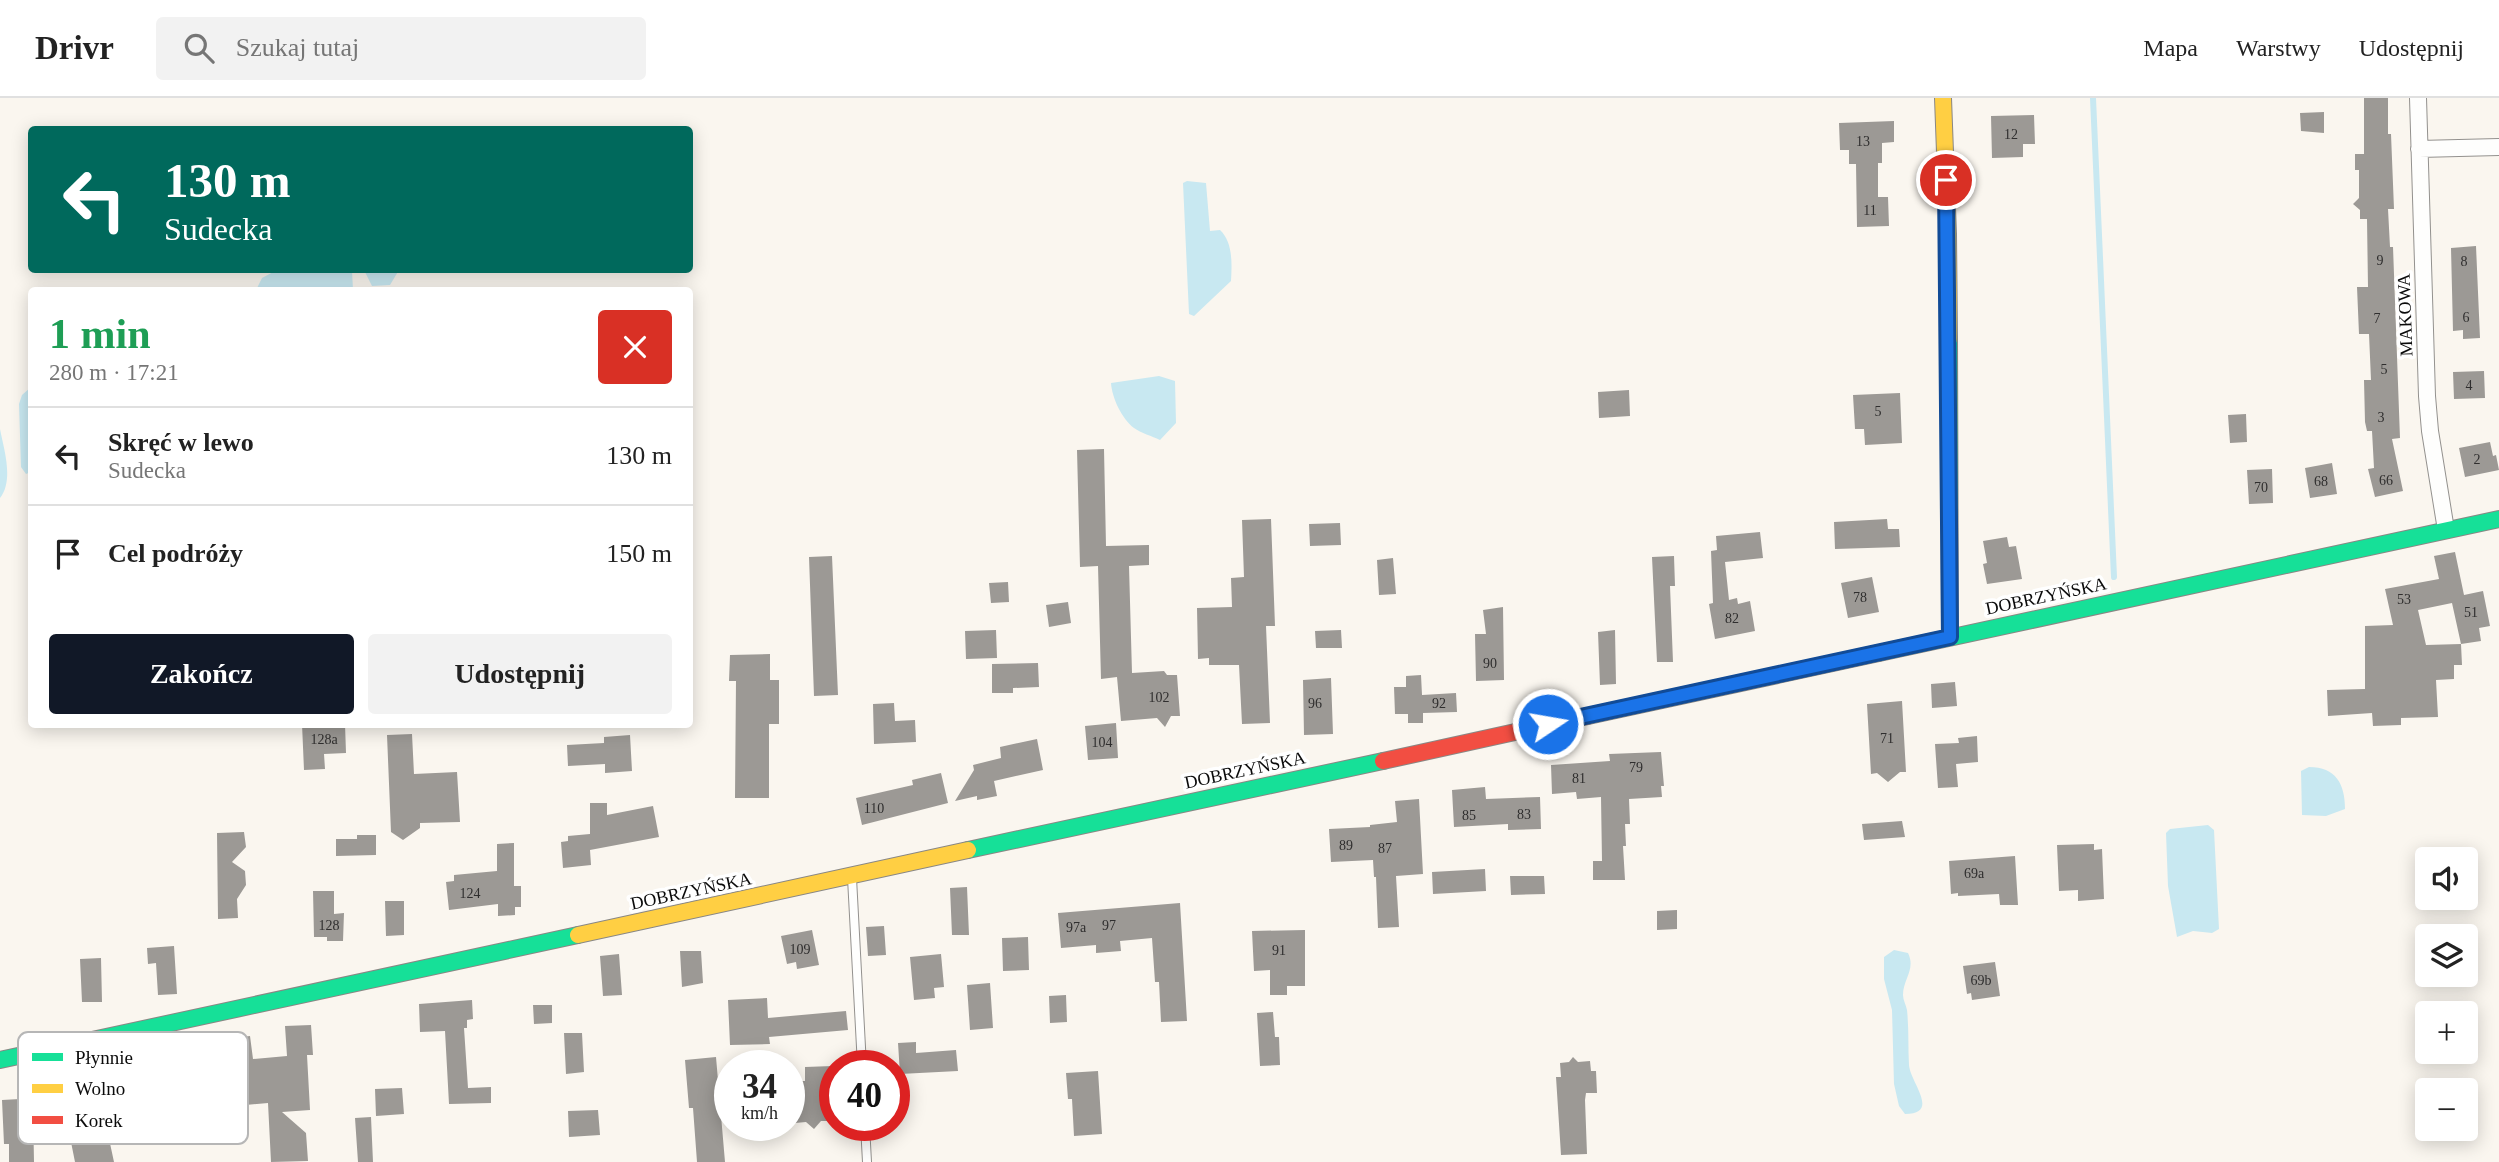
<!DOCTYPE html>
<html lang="pl">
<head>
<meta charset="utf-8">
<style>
	body { margin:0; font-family:Georgia,serif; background:#f2f2f2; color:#222; height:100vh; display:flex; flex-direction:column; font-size:26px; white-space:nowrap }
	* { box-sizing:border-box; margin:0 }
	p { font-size:23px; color:#767676 }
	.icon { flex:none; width:38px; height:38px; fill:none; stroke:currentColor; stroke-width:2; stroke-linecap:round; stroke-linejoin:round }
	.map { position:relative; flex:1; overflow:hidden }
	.details { position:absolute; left:28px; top:189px; width:665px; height:441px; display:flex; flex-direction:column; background:#fff; border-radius:7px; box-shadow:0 4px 18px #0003 }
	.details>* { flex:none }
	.top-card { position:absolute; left:28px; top:28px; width:665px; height:147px; border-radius:7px; box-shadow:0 4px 18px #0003; background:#00695c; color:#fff; overflow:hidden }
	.controls { position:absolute; left:2415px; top:749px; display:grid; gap:14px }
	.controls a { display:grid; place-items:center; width:63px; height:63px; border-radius:7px; background:#fff; box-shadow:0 4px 18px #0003; font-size:35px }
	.speed { position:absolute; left:714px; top:952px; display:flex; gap:14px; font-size:35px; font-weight:700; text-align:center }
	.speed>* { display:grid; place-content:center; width:91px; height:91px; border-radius:50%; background:#fff; box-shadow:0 4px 18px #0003; line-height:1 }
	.speed small { font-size:18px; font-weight:400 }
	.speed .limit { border:10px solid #d22; background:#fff; color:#111 }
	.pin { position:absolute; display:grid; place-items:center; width:60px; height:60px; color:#fff; margin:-30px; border:4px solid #fff; border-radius:50%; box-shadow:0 2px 7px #0007 }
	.me { position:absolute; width:77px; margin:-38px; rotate:78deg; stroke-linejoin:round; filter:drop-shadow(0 0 5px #0008) }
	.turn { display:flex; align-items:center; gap:24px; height:147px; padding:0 21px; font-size:32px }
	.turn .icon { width:91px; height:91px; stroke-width:2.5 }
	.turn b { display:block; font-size:49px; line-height:60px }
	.round { display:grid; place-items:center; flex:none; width:74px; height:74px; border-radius:7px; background:#f2f2f2 }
	.summary { display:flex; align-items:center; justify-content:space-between; height:119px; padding:0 21px }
	h1 { font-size:42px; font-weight:700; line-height:52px; color:#1e9e55 }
	.primary-button { display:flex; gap:14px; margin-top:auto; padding:14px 21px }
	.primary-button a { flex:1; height:80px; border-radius:7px; background:#111827; color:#fff; font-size:28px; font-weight:700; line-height:80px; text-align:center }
	.primary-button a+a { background:#f2f2f2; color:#222 }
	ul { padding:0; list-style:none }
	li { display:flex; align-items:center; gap:21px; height:98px; padding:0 21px; border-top:2px solid #e0e0e0 }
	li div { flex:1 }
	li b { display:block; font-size:26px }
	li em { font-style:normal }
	header { display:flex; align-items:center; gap:42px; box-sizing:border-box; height:98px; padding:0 35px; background:#fff; border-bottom:2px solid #e0e0e0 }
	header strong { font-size:33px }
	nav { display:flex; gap:38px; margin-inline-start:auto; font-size:24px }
	.search { width:490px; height:63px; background:#f2f2f2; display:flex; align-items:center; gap:18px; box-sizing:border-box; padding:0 24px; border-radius:7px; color:#767676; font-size:26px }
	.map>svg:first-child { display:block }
	.water { fill:#c8e8f1 }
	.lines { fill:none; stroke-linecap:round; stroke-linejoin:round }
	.stream { stroke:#c8e8f1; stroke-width:6 }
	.building { fill:#9c9995; fill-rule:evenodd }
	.lane-casing { stroke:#93918e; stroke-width:10 }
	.street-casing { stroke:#93918e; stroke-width:18 }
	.fast-casing { stroke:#898784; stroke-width:18 }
	.slow-casing { stroke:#898784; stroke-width:18 }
	.jam-casing { stroke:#898784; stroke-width:18 }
	.lane { stroke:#fefefd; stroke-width:8 }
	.street { stroke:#fefefd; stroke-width:16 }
	.fast { stroke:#16e098; stroke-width:16 }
	.slow { stroke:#ffcf43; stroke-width:16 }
	.jam { stroke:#f24e42; stroke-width:16 }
	.route-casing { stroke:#114b97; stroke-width:18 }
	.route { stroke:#1a73e8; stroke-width:12 }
	.labels { text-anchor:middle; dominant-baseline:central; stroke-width:7; stroke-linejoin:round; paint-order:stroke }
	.number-label { font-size:14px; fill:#2f2e2e }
	.street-label { font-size:18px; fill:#0b0b0b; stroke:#fff }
	.key { fill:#fff; stroke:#b6b6b6; stroke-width:2 }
	.key-label { font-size:19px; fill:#0b0b0b }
</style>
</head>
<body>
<header>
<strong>Drivr</strong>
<div class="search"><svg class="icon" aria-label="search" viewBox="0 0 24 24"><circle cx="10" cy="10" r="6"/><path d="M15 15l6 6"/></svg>Szukaj tutaj</div>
<nav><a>Mapa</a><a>Warstwy</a><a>Udostępnij</a></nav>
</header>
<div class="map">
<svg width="2499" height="1064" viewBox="0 0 2499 1064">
	<rect width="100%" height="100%" fill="#faf6ef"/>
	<!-- water -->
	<path class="water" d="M1187,83L1206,85L1210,133L1220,132C1233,144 1232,166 1231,183L1194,218L1189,216L1183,85Z
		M277,172H352L353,192H256L262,180Z
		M364,172H399L390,187L372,188Z
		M1159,278L1175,283L1176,325L1160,342C1152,338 1141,335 1134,330C1122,321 1112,300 1111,285Z
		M31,289V374L26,376L21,369L19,306L22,297Z
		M0,331C4,352 14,382 0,400Z
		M2309,669C2336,669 2345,686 2345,711L2326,718L2302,717L2301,673Z
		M2208,727L2214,732L2219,831L2212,835L2193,833L2177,839L2168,788L2166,735L2170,731Z
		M1894,852L1908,855C1916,871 1903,881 1903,897C1903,902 1906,907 1907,912C1909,931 1908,949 1909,967C1910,984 1941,1016 1905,1016L1899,1008L1894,986L1892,912L1884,881V859Z"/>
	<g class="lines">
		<!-- stream -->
		<path class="stream" d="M2093,0L2114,479"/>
	</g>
	<!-- building -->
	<path class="building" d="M2364,0H2388V36H2391L2394,111H2388L2390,149H2393L2400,340L2392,341L2403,393L2375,399L2368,371L2374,370L2372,333H2367L2365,324L2364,282H2371L2369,236H2359L2357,189H2368L2367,121H2360V112L2353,106L2359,100V72H2355V56H2364Z
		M2324,14V35L2301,33L2300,15Z
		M2034,17L2035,46H2023V59L1992,60L1991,18Z
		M1894,23V44L1882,45V65H1878V99H1888L1889,128L1857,129L1856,66H1849V52H1840L1839,25Z
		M2476,148L2480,240L2463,241V232L2453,233L2451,150Z
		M2484,273L2485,300L2454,301L2453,274Z
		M1629,292L1630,318L1599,320L1598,294Z
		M1900,295L1902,345L1865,347L1864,331H1855L1853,297Z
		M2246,316L2247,344L2230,345L2228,317Z
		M2490,344L2493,358L2496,357L2499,372L2465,379L2459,350Z
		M1104,351L1106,448L1149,447V467L1129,468L1132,575L1164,573L1167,577H1177L1180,618H1171L1165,629L1157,620L1121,623L1117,579L1101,581L1098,468L1080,469L1077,352Z
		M2332,365L2337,396L2310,400L2305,370Z
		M2272,371L2273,405L2249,406L2247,372Z
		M1271,421L1275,528H1266L1270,625L1242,626L1239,567H1209V560L1198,561L1197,510L1232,509L1231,480L1244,479L1242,422Z
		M1887,421L1888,431H1899L1900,449L1835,451L1834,424Z
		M1340,425L1341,447L1310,448L1309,426Z
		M1760,434L1763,460L1725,464L1729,502L1737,500L1738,506L1750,503L1755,533L1715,541L1709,506L1713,505L1711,453L1717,452L1716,438Z
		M2007,439L2009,449L2016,448L2022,481L1987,486L1983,466L1987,465L1983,443Z
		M2455,454L2464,497L2483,493L2490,528L2479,530L2481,543L2461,546L2462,567H2454V581L2436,582L2438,619L2401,620V627L2373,628L2372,615L2328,618L2327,592L2365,591V528L2393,527L2385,491L2439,481L2434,458ZM2452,505L2461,546L2426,547L2418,512Z
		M832,458L838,597L814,598L809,459Z
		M1674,458L1675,488H1670L1673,564H1657L1652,459Z
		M1393,460L1396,496L1379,497L1377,462Z
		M1872,479L1879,514L1848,520L1841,485Z
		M1008,484L1009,504L991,505L989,485Z
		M1068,504L1071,525L1049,529L1046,507Z
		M1503,509L1504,582L1476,583L1475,536H1486L1483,512Z
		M996,532L997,560L966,561L965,533Z
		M1341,532L1342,550H1316L1315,533Z
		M1615,532L1616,586L1600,587L1598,534Z
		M770,556V582H779V626H769V700H735L736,583H729L730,557Z
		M1038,565L1039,589L1013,590V595H992V566Z
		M1421,577L1422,597L1456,595L1457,614L1423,615V625H1408V616H1395L1394,589H1406V578Z
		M1331,580L1333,636L1304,637L1303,582Z
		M1955,584L1957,608L1932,610L1931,586Z
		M1902,603L1906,674H1900L1888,684L1877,675L1871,676L1867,606Z
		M894,605L895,623L915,622L916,644L874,646L873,606Z
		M1116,625L1118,660L1088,662L1085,628Z
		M302,626H345L346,655L324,656L325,671L304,672Z
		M412,636L414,676L457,674L460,724L420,725V730L403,742L391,734L387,637Z
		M630,637L632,673L605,675V666L568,668L567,647L604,645V639Z
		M1977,638L1978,664L1956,666L1958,689L1938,690L1935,646L1959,645L1958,640Z
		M1037,641L1043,672L994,683L997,698L977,702V698L955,703L974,672L973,667L1001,660L1000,649Z
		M1661,654L1664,688H1661L1662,699L1629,701L1630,726H1625L1626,748H1623L1625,782H1593V763H1602L1601,699L1577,701L1576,694L1552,696L1551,667L1610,663L1609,656Z
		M941,675L948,705L862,727L856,700L913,687L912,682Z
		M1485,689L1486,701L1540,699L1541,731L1508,732V726L1454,729L1452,692Z
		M1419,701L1423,776L1396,778L1399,829L1378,830L1376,779H1374L1373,762L1331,764L1329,731L1370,729V727L1397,724L1395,703Z
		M590,705H607V717L653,708L659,739L590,752L591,767L563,770L561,744L568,743V738L590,736Z
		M1902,723L1905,739L1864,742L1862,726Z
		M244,734L246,749L232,764L245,773L246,787L237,801L238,820L218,821L217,735Z
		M357,737H376V757L336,758V741H357Z
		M514,745V788H521V809H515V817L498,818V806L449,812L446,784L454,783V777L497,773V746Z
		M2094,746V752L2102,751L2104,801L2078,803V792L2059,793L2057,747Z
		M2015,758L2018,807H2000L1999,796L1958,798V795L1951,796L1949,763Z
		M1485,771L1486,793L1433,796L1432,774Z
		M1510,778H1544L1545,796L1511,797Z
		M967,789L969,837H952L950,790Z
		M313,793H334V816L344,815L343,843H327V839H314Z
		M385,803H404V837L386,838Z
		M1180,805L1187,923L1161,924L1159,884H1155L1152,840L1120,843L1121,853L1096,855V847L1061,850L1058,815Z
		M1677,812V831L1657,832V813Z
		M884,828L886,857L868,858L866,829Z
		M812,832L819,867L797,871L796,864L787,866L781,838Z
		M1305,832V888H1287V897H1270V872L1254,873L1252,833Z
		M1028,839L1029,872L1003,873L1002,840Z
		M174,848L177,896L158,897L156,865L148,866L147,850Z
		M680,853H701L703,885L682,889Z
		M619,856L622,897L603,898L600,858Z
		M941,856L944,889L934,890L935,900L914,902L910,859Z
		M101,860L102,904H82L80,861Z
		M1995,864L2000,898L1972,902L1971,895L1967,896L1963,868Z
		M990,885L993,930L970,932L967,887Z
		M1066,897L1067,924L1050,925L1049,898Z
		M767,900L768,920L846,913L848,932L769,939L770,946L730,947L728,902Z
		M472,902L473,921L467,922V930H464L468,990L491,989V1005L449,1006L445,933L420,934L419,906Z
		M533,907H552V925L534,926Z
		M1273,914L1275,939H1279L1280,967L1260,968L1257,915Z
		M311,927L313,957H307L310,1012L282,1014L306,1035L308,1063L271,1064L268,1005L235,1008L233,983H239L234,940L250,938L253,961L287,958L285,928Z
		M564,935H582L584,974L566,976Z
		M916,944V955L956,952L958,973L900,976L898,945Z
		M716,959L725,1064H697L693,1010H689L685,962Z
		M1573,959L1578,964L1590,963L1591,973H1596L1597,995H1586L1585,1002L1587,1056L1561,1057L1556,979H1561L1560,965L1569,964Z
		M833,968L835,997H828L829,1023H821L814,1031L806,1024L795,1025L793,983H805V969Z
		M1098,973L1102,1036L1074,1038L1072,1001H1068L1066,975Z
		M402,990L404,1016L376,1018L375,991Z
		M20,1001L21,1011L33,1010L34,1064H9V1046H4L2,1002Z
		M598,1012L600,1037L569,1039L568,1013Z
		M371,1019L373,1064H358L355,1020Z
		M108,1036L114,1064H75L71,1044Z"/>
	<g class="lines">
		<!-- lane casing -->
		<g class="lane-casing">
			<path id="lane" d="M852,780L862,968
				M865,1027L867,1064"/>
		</g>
		<!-- street casing -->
		<g class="street-casing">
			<path id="street" d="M2418,0L2427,298L2430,333L2446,432
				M2419,51L2499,49"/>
		</g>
		<!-- fast casing -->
		<g class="fast-casing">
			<path id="fast" d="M1949,241L1950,539
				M1879,555L2499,421
				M968,752L1383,663
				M0,962L578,837"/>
		</g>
		<!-- slow casing -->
		<g class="slow-casing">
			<path id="slow" d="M1943,0L1948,136L1949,241
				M1588,618L1879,555
				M578,837L968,752"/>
		</g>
		<!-- jam casing -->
		<g class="jam-casing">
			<path id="jam" d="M1383,663L1588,618"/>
		</g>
		<!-- lane -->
		<use href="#lane" class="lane"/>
		<!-- street -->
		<use href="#street" class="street"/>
		<!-- fast -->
		<use href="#fast" class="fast"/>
		<!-- slow -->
		<use href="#slow" class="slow"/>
		<!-- jam -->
		<use href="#jam" class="jam"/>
	</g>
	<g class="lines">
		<!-- route casing -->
		<g class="route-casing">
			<path id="route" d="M1548,626L1950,539L1946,82"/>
		</g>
		<!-- route -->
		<use href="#route" class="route"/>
	</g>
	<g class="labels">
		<!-- number labels -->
		<g class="number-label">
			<text x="2011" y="36">12</text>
			<text x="1863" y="43">13</text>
			<text x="1870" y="112">11</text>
			<text x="2380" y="162">9</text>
			<text x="2464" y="163">8</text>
			<text x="2466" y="219">6</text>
			<text x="2377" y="220">7</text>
			<text x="2384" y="271">5</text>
			<text x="2469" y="287">4</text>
			<text x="1878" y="313">5</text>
			<text x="2381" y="319">3</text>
			<text x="2477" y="361">2</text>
			<text x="2386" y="382">66</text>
			<text x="2321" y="383">68</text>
			<text x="2261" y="389">70</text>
			<text x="1860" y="499">78</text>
			<text x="2404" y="501">53</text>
			<text x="2471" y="514">51</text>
			<text x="1732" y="520">82</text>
			<text x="1490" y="565">90</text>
			<text x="1159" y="599">102</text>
			<text x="1315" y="605">96</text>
			<text x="1439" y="605">92</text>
			<text x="1887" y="640">71</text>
			<text x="324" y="641">128a</text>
			<text x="1102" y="644">104</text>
			<text x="1636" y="669">79</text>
			<text x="1579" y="680">81</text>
			<text x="874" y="710">110</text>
			<text x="1524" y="716">83</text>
			<text x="1469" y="717">85</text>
			<text x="1346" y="747">89</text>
			<text x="1385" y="750">87</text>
			<text x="1974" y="775">69a</text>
			<text x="470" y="795">124</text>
			<text x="329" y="827">128</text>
			<text x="1109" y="827">97</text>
			<text x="1076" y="829">97a</text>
			<text x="800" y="851">109</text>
			<text x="1279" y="852">91</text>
			<text x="1981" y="882">69b</text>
		</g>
		<!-- street labels -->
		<g class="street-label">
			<text transform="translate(2405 217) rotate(-92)">MAKOWA</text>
			<text transform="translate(2046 498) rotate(-12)">DOBRZYŃSKA</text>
			<text transform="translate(1245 672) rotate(-12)">DOBRZYŃSKA</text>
			<text transform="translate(691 793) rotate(-12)">DOBRZYŃSKA</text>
		</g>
	</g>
	<!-- legend -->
	<rect x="18" y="934" width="230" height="112" rx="10" class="key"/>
	<rect x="32" y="955" width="31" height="8" fill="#16e098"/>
	<rect x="32" y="986" width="31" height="9" fill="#ffcf43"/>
	<rect x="32" y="1018" width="31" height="8" fill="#f24e42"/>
	<g class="key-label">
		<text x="75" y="966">Płynnie</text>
		<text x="75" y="997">Wolno</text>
		<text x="75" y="1029">Korek</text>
	</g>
</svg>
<div class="controls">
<a><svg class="icon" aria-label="sound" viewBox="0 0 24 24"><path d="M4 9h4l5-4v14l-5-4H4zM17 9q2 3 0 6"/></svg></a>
<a><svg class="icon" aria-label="layers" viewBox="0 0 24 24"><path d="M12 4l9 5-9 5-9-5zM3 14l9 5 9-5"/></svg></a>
<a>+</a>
<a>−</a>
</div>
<div class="speed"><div>34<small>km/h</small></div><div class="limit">40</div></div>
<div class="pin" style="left:1946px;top:82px;background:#d93025"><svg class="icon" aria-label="arrive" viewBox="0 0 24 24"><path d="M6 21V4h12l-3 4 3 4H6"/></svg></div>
<svg class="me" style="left:1548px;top:626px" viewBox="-20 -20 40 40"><circle r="17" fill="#1a73e8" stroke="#fff" stroke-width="3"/><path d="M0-11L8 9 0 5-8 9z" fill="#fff"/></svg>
<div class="top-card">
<div class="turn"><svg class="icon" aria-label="left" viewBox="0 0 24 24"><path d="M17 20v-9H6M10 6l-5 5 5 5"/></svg><div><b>130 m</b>Sudecka</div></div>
</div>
<section class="details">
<div class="summary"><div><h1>1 min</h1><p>280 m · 17:21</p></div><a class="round" style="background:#d93025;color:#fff"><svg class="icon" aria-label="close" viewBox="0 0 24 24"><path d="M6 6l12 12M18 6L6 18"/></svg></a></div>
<ul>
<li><svg class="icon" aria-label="left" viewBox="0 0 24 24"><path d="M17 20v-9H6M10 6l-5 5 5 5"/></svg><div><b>Skręć w lewo</b><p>Sudecka</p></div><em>130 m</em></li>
<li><svg class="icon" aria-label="arrive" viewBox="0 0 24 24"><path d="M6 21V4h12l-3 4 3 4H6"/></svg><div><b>Cel podróży</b></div><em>150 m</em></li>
</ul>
<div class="primary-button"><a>Zakończ</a><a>Udostępnij</a></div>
</section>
</div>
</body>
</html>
